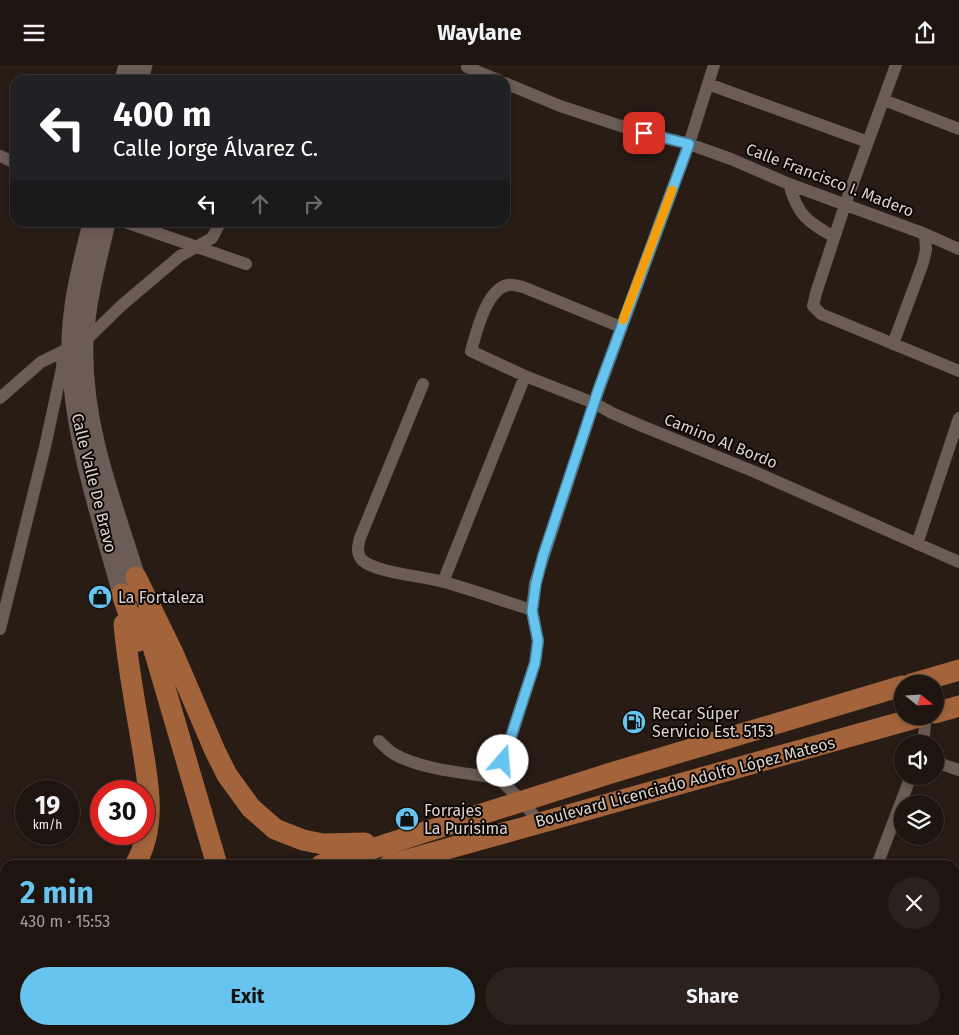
<!DOCTYPE html>
<html lang="en">
<head>
<meta charset="utf-8">
<style>
	body { margin:0; font-family:"Fira Sans",sans-serif; background:#2b221e; color:#f1f3f6; height:100vh; display:flex; flex-direction:column; font-size:19px; white-space:nowrap }
	* { box-sizing:border-box; margin:0 }
	p { font-size:16px; color:#a19f9f }
	.icon { flex:none; width:28px; height:28px; fill:none; stroke:currentColor; stroke-width:2; stroke-linecap:round; stroke-linejoin:round }
	.map { position:relative; flex:1; overflow:hidden }
	.panel { position:absolute; left:0px; top:795px; width:960px; height:175px; display:flex; flex-direction:column; background:#1e1510; border-radius:15px 15px 0 0; box-shadow:0 2px 8px #0003,0 0 0 1px #3c3430 }
	.panel>* { flex:none }
	.hud { position:absolute; left:10px; top:10px; width:500px; height:152px; border-radius:15px; box-shadow:0 2px 8px #0003,0 0 0 1px #3c3430; background:#202124; color:#fff; overflow:hidden }
	.needle { width:32px; rotate:108deg }
	.tools { position:absolute; left:894px; top:610px; display:grid; gap:10px }
	.tools a { display:grid; place-items:center; width:50px; height:50px; border-radius:50%; background:#1e1510; box-shadow:0 2px 8px #0003,0 0 0 1px #3c3430; font-size:25px }
	.speed { position:absolute; left:15px; top:715px; display:flex; gap:10px; font-size:25px; font-weight:700; text-align:center }
	.speed>* { display:grid; place-content:center; width:65px; height:65px; border-radius:50%; background:#1e1510; box-shadow:0 2px 8px #0003,0 0 0 1px #3c3430; line-height:1 }
	.speed small { font-size:12px; font-weight:400 }
	.speed .limit { border:8px solid #d22; background:#fff; color:#111 }
	.pin { position:absolute; display:grid; place-items:center; width:42px; height:42px; color:#fff; margin:-21px; border-radius:10px; box-shadow:0 2px 8px #0006 }
	.me { position:absolute; width:55px; margin:-28px; rotate:18deg; stroke-linejoin:round; filter:drop-shadow(0 0 4px #0008) }
	.turn { display:flex; align-items:center; gap:18px; height:105px; padding:0 20px; font-size:22px }
	.turn .icon { width:65px; height:65px; stroke-width:2.5 }
	.turn b { display:block; font-size:35px; line-height:42px }
	.lanes { display:flex; align-items:center; height:48px; padding:0 20px; background:#0003; justify-content:center; gap:25px; direction:ltr }
	.lanes .off { opacity:.35 }
	.round { display:grid; place-items:center; flex:none; width:52px; height:52px; border-radius:26px; background:#2b221e }
	.summary { display:flex; align-items:center; justify-content:space-between; height:85px; padding:0 20px }
	h1 { font-size:30px; font-weight:700; line-height:38px; color:#67c4ef }
	.cta { display:flex; gap:10px; margin-top:auto; padding:10px 20px }
	.cta a { flex:1; height:58px; border-radius:30px; background:#67c4ef; color:#111; font-size:20px; font-weight:700; line-height:58px; text-align:center }
	.cta a+a { background:#2b221e; color:#f1f3f6 }
	header { display:flex; justify-content:space-between; align-items:center; height:65px; padding:0 20px; background:#1e1510; font-size:22px; font-weight:700 }
	.map>svg:first-child { display:block }
	.green { fill:#4a250f }
	.lines { fill:none; stroke-linecap:round; stroke-linejoin:round }
	.minor { stroke:#6b5c55; stroke-width:12 }
	.secondary { stroke:#6b5c55; stroke-width:19 }
	.primary { stroke:#a3643b; stroke-width:21 }
	.route-casing { stroke:#437f9b; stroke-width:12 }
	.route { stroke:#67c4ef; stroke-width:9 }
	.slow { stroke:#f59e0b; stroke-width:9 }
	.labels { text-anchor:middle; dominant-baseline:central; stroke-width:4; stroke-linejoin:round; paint-order:stroke }
	.street-label { font-size:16px; fill:#dbd3cf; stroke:#0d0805 }
	.poi-label { font-size:16px; fill:#dbd3cf; stroke:#0d0805; text-anchor:start }
</style>
</head>
<body>
<header><svg class="icon" aria-label="menu" viewBox="0 0 24 24"><path d="M4 6h16M4 12h16M4 18h16"/></svg>Waylane<svg class="icon" aria-label="share" viewBox="0 0 24 24"><path d="M12 15V3M7 8l5-5 5 5M5 13v7h14v-7"/></svg></header>
<div class="map">
<svg width="959" height="970" viewBox="0 0 959 970">
	<rect width="100%" height="100%" fill="#281c15"/>
	<!-- green -->
	<path class="green" d="M575,965H690L691,970H571Z"/>
	<g class="lines">
		<!-- minor -->
		<path class="minor" d="M896,0L845,140L816,228L813,241L821,249L959,306
			M467,2L498,15
			M505,18L560,41L630,64L689,79L731,94L789,119L925,169L959,184
			M708,19L868,77
			M884,35L959,64
			M0,91L15,98
			M789,119C798,151 807,156 834,172
			M128,158L246,199
			M621,262L523,222C518,221 513,219 508,220C486,224 476,269 471,286L525,311L594,338L612,348L642,361L755,407L959,497
			M84,277L122,240L180,191L212,173L220,158
			M893,279L923,198L926,185L925,169
			M423,319L360,473C358,481 356,488 362,495C376,508 424,511 444,517C473,525 503,536 532,545
			M0,333L41,297L68,284
			M917,479L959,353
			M443,517L525,311
			M0,564L45,382L62,303L63,286
			M379,676C384,681 389,686 394,689C422,705 466,708 498,713
			M923,679L926,651
			M935,697L959,705
			M539,757L522,736L498,713L535,598L538,576L532,545L535,518L594,338L689,79L714,0
			M877,800L911,711
			M0,874L5,875
			M702,965L703,970
			M875,965L895,970"/>
		<!-- secondary -->
		<path class="secondary" d="M124,15L128,0
			M139,15L143,0
			M92,158C82,199 70,242 71,285C72,369 100,448 122,529
			M106,158C97,196 86,237 84,277C81,358 112,436 136,512"/>
		<!-- primary -->
		<path class="primary" d="M136,512L173,588L215,686L227,710L251,743L275,764L303,775L323,779L365,778
			M122,529L138,576
			M144,551L217,800
			M124,559C127,593 133,628 139,662C146,708 160,757 135,800
			M911,619L959,605
			M935,648L959,641
			M321,800L611,708L902,621
			M389,800L923,651
			M0,903L5,900
			M0,937L5,933
			M0,963L5,962
			M69,965L84,970
			M135,965L139,970
			M226,970L230,965
			M243,970L245,965"/>
	</g>
	<g class="lines">
		<!-- route casing -->
		<g class="route-casing">
			<path id="route" d="M503,696L535,598L538,576L532,546L536,518L543,491L599,323L689,79L644,68"/>
		</g>
		<!-- route -->
		<use href="#route" class="route"/>
		<!-- slow -->
		<path class="slow" d="M623,255L672,125"/>
	</g>
	<!-- icons -->
	<defs>
		<g id="shop-disc" transform="scale(1.25)"><circle r="9.5" fill="#67c4ef" stroke="#0d0805"/><path d="M-5-2.5h2.3a2.7 3.5 0 0 1 5.4 0H5L5.5 6h-11ZM-1.5-2.5h3a1.5 2.3 0 0 0-3 0Z" fill="#111"/></g>
		<g id="fuel-disc" transform="scale(1.25)"><circle r="9.5" fill="#67c4ef" stroke="#0d0805"/><path d="M-5.5-6h7V0h2V4h1.3V-2.5L3-4.5l.8-.8L6-3V5H2.5V1h-1V6h-7ZM-4.2-4.7v3.2H.2V-4.7Z" fill="#111"/></g>
	</defs>
	<g fill-rule="evenodd">
		<use href="#shop-disc" x="100" y="532"/>
		<use href="#fuel-disc" x="634" y="657"/>
		<use href="#shop-disc" x="407" y="754"/>
	</g>
	<g class="labels">
		<!-- street labels -->
		<g class="street-label">
			<text transform="translate(830 115) rotate(21)">Calle Francisco I. Madero</text>
			<text transform="translate(721 376) rotate(22)">Camino Al Bordo</text>
			<text transform="translate(94 418) rotate(76)">Calle Valle De Bravo</text>
			<text transform="translate(685 717) rotate(-15)">Boulevard Licenciado Adolfo López Mateos</text>
		</g>
		<!-- poi labels -->
		<g class="poi-label">
			<text x="118" y="532">La Fortaleza</text>
			<text x="652" y="648">Recar Súper<tspan x="652" dy="18">Servicio Est. 5153</tspan></text>
			<text x="424" y="745">Forrajes<tspan x="424" dy="18">La Purisima</tspan></text>
		</g>
	</g>
</svg>
<div class="tools">
<a><svg class="needle" viewBox="-14 -14 28 28"><path d="M0-13l5 13h-10z" fill="#e53935"/><path d="M0 13l5-13h-10z" fill="#a19f9f"/></svg></a>
<a><svg class="icon" aria-label="sound" viewBox="0 0 24 24"><path d="M4 9h4l5-4v14l-5-4H4zM17 9q2 3 0 6"/></svg></a>
<a><svg class="icon" aria-label="layers" viewBox="0 0 24 24"><path d="M12 4l9 5-9 5-9-5zM3 14l9 5 9-5"/></svg></a>
</div>
<div class="speed"><div>19<small>km/h</small></div><div class="limit">30</div></div>
<div class="pin" style="left:644px;top:68px;background:#d93025"><svg class="icon" aria-label="arrive" viewBox="0 0 24 24"><path d="M6 21V4h12l-3 4 3 4H6"/></svg></div>
<svg class="me" style="left:503px;top:696px" viewBox="-20 -20 40 40"><circle r="19" fill="#fff"/><path d="M0-13L10 11 0 6-10 11z" fill="#67c4ef"/></svg>
<div class="hud">
<div class="turn"><svg class="icon" aria-label="left" viewBox="0 0 24 24"><path d="M17 20v-9H6M10 6l-5 5 5 5"/></svg><div><b>400 m</b>Calle Jorge Álvarez C.</div></div>
<div class="lanes"><svg class="icon" aria-label="left" viewBox="0 0 24 24"><path d="M17 20v-9H6M10 6l-5 5 5 5"/></svg><svg class="icon off" aria-label="ahead" viewBox="0 0 24 24"><path d="M12 20V5M6 11l6-6 6 6"/></svg><svg class="icon off" aria-label="right" viewBox="0 0 24 24"><path d="M7 20v-9h11M14 6l5 5-5 5"/></svg></div>
</div>
<section class="panel">
<div class="summary"><div><h1>2 min</h1><p>430 m · 15:53</p></div><a class="round"><svg class="icon" aria-label="close" viewBox="0 0 24 24"><path d="M6 6l12 12M18 6L6 18"/></svg></a></div>
<div class="cta"><a>Exit</a><a>Share</a></div>
</section>
</div>
</body>
</html>
